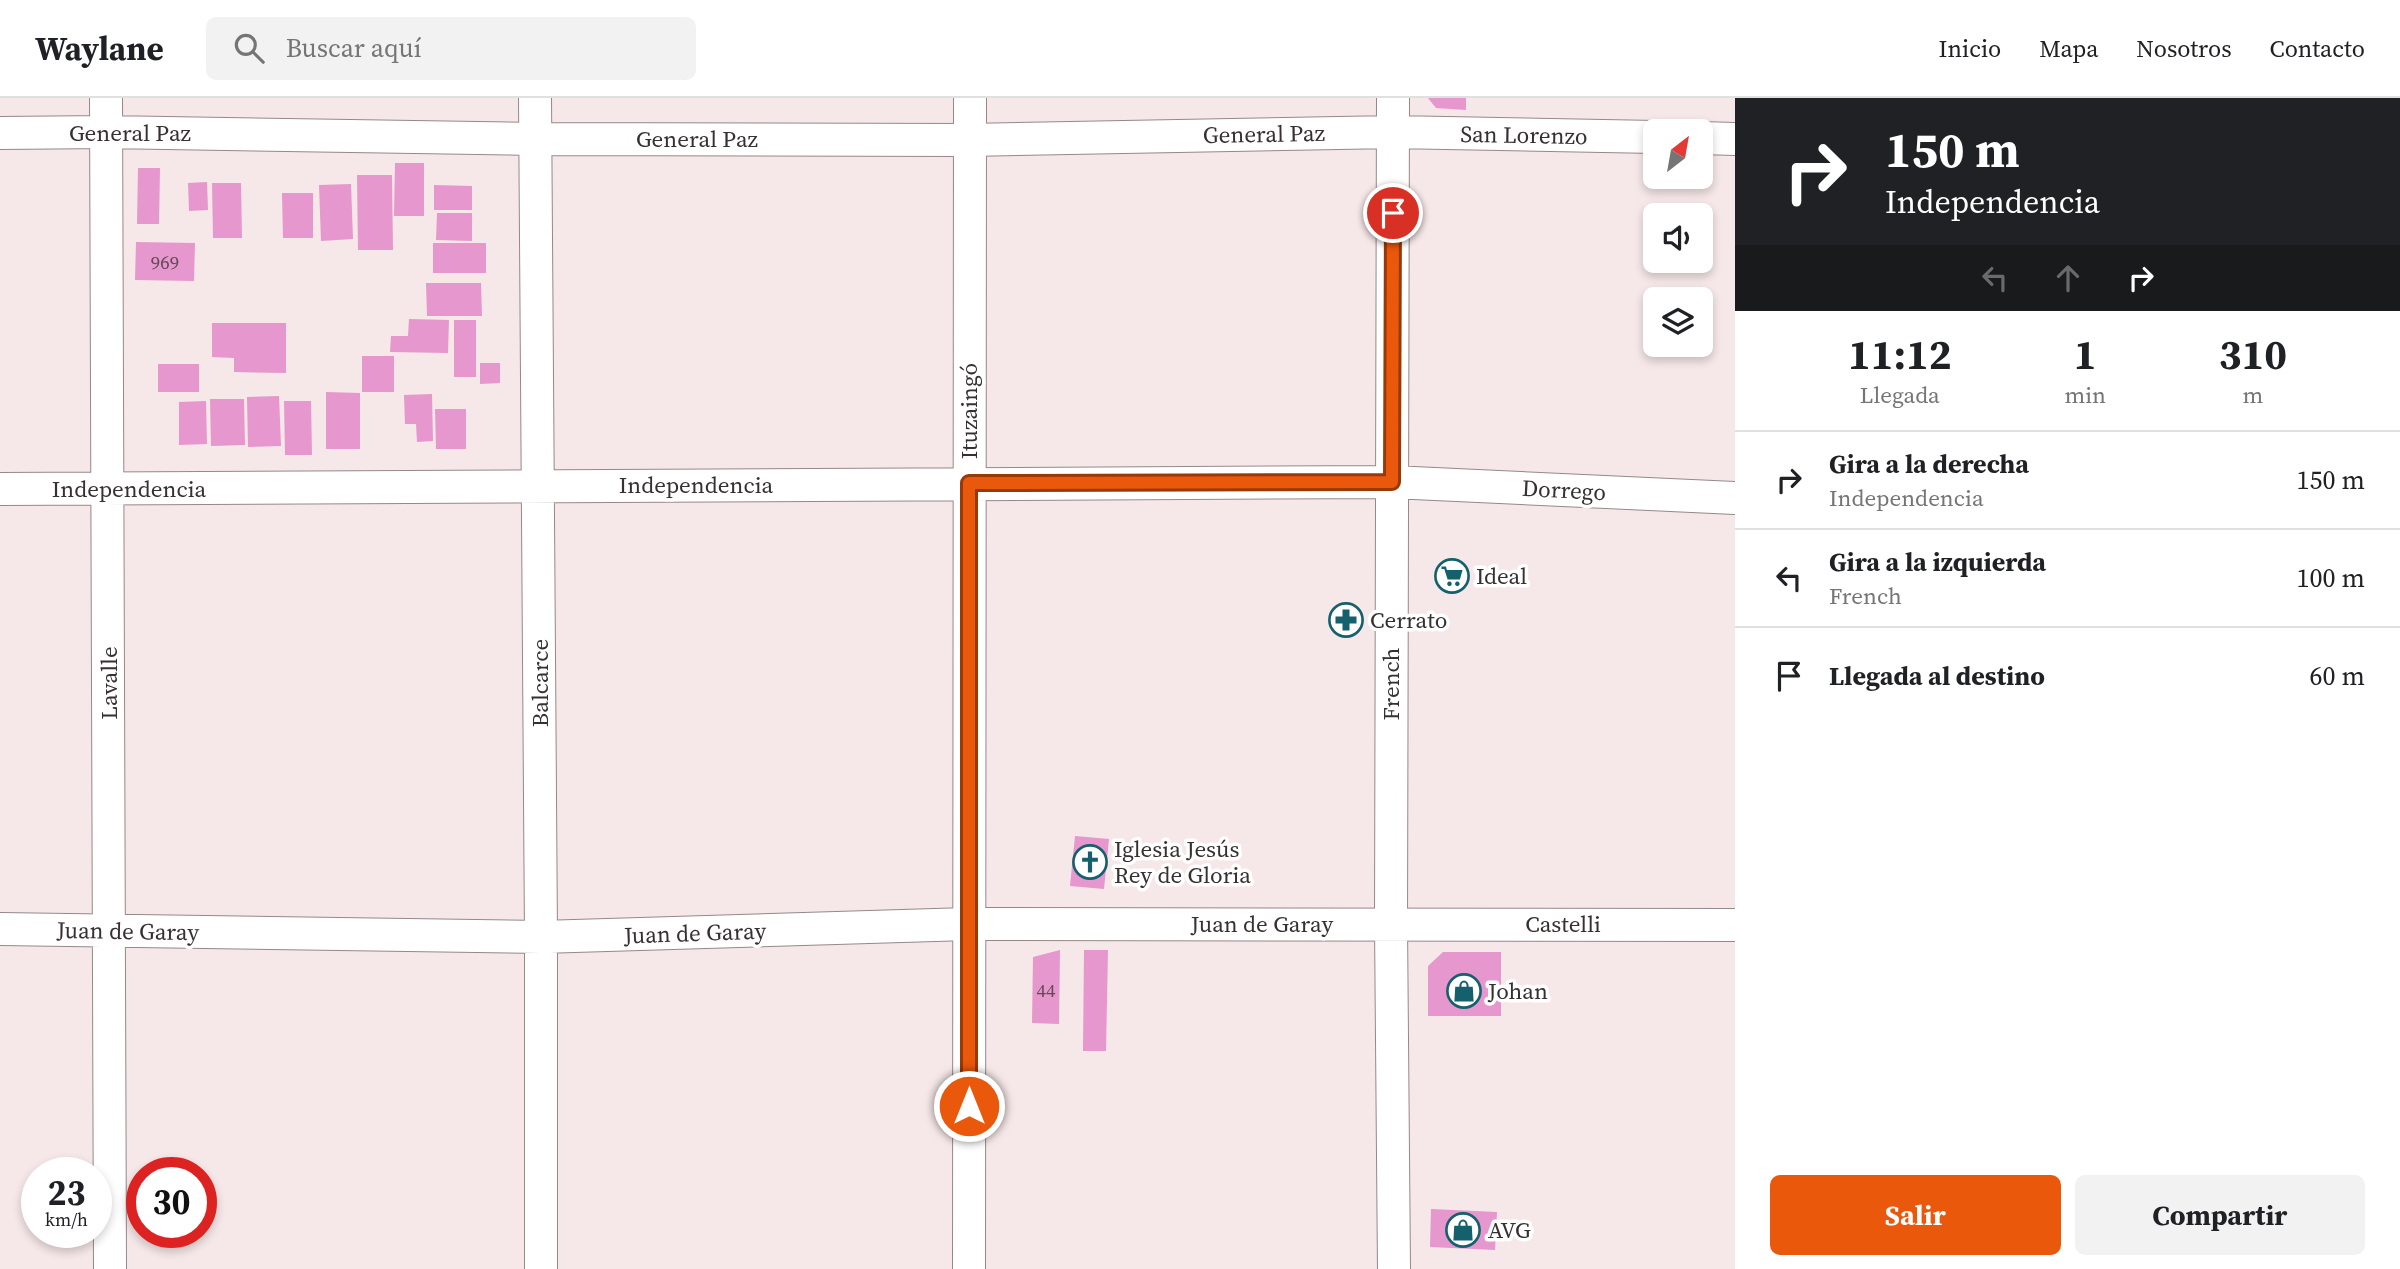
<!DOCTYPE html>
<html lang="es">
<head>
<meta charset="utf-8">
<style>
	body { margin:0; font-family:"Source Serif 4",serif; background:#f2f2f2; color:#202124; height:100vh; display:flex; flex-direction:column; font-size:26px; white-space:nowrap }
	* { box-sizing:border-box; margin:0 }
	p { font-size:23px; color:#757577 }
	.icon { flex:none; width:38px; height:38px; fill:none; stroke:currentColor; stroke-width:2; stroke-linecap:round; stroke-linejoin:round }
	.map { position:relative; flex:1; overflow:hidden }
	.details { display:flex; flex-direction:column; background:#fff; width:665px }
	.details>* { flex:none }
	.banner { background:#202124; color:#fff; overflow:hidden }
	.needle { width:46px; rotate:31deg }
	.tools { position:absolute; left:1643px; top:21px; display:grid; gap:14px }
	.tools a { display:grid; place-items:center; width:70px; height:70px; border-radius:10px; background:#fff; box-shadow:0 4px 10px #0003; font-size:35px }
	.speed { position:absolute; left:21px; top:1059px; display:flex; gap:14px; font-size:35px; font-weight:700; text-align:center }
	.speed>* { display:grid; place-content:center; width:91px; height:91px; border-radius:50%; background:#fff; box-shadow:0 4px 10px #0003; line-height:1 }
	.speed small { font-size:18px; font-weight:400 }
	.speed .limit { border:10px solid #d22; background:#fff; color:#111 }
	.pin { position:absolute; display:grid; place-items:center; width:60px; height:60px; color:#fff; margin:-30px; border:4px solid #fff; border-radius:50%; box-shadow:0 2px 7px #0007 }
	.me { position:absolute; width:77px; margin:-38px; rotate:0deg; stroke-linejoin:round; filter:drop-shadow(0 0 5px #0008) }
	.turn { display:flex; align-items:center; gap:24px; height:147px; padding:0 35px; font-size:32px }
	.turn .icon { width:91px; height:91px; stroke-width:2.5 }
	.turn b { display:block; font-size:49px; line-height:60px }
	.lanes { display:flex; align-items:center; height:66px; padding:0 35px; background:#0003; justify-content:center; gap:35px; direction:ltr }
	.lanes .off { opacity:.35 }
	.eta { display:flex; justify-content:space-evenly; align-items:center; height:119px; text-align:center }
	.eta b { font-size:42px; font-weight:700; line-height:49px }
	.cta { display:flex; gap:14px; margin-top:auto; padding:14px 35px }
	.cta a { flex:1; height:80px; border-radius:10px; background:#ea580c; color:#fff; font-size:28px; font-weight:700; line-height:80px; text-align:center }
	.cta a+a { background:#f2f2f2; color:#202124 }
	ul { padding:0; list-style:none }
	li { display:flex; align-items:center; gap:21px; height:98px; padding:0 35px; border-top:2px solid #e0e0e0 }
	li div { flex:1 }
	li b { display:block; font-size:26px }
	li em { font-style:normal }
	header { display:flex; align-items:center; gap:42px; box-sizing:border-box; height:98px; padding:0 35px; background:#fff; border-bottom:2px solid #e0e0e0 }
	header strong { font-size:33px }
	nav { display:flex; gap:38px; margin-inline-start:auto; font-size:24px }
	.search { width:490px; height:63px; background:#f2f2f2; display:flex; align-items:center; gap:18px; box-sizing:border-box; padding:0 24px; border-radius:10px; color:#757577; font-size:26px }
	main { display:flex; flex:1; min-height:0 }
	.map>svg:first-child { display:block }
	.building { fill:#e697cd }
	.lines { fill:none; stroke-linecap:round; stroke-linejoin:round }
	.minor-casing { stroke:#96888a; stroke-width:34 }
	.minor { stroke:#fff; stroke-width:32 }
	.route-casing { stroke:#983908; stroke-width:18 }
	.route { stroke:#ea580c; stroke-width:12 }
	.labels { text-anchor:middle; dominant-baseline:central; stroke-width:7; stroke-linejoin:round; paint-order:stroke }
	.number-label { font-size:19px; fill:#624a58 }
	.street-label { font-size:23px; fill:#363031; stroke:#fff }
	.poi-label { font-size:23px; fill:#363031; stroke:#fff; text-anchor:start }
</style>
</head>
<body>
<header>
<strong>Waylane</strong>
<div class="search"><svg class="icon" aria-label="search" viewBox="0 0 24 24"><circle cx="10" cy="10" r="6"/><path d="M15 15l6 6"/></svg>Buscar aquí</div>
<nav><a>Inicio</a><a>Mapa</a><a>Nosotros</a><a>Contacto</a></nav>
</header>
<main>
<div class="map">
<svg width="1735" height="1171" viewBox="0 0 1735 1171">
	<rect width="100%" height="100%" fill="#f6e7e8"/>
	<!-- building -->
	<path class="building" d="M1428,0H1466V12L1436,10Z
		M395,65H424V118H394Z
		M138,70H160L159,126H137Z
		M357,77H392L393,152H358Z
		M207,84L208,112L189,113L188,85Z
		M212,85H241L242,140H213Z
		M351,86L353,141L321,143L319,87Z
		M434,87L472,88V112H434Z
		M282,95H313V140H283Z
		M437,115H472V143L436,142Z
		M136,144L195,145L194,183L135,182Z
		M433,145H486V175H433Z
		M426,185H481L482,218H427Z
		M409,221L449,222L448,255L390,254L391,238H408Z
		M454,222H476V279H454Z
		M212,225H286V275L234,274V260L212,259Z
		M362,258H394V294H362Z
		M480,265H500V285L480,286Z
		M158,266H199V294H158Z
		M326,294L360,295V351H326Z
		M432,296L433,343L417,344L416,326H405L404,297Z
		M279,298L281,348L248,349L247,299Z
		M210,301H244L245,347L211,348Z
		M206,303L207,346L179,347V304Z
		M284,303H311L312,357H285Z
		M435,311H466V351H436Z
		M1075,738L1109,741L1104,791L1070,788Z
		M1060,852L1059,926L1032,925L1033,859Z
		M1084,852H1108L1106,953H1083Z
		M1443,854H1501V918H1428V868Z
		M1431,1111L1497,1114L1495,1152L1430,1149Z"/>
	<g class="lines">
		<!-- minor casing -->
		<g class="minor-casing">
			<path id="minor" d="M106,0L110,1171
				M535,0L541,839V1171
				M1393,0L1391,826L1394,1171
				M0,35L106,34L535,41L969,42L1393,34L1656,39
				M1701,40L1735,41
				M0,391L1392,384L1735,400
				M0,831L541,839L968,826L1735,827
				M969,1171L970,0"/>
		</g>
		<!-- minor -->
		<use href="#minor" class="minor"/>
	</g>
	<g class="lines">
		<!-- route casing -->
		<g class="route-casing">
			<path id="route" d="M969,1008V385L1392,384L1393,115"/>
		</g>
		<!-- route -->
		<use href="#route" class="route"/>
	</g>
	<!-- icons -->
	<defs>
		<g id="supermarket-ring" transform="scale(1.75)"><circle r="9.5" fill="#fff" stroke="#15606d" stroke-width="1.5"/><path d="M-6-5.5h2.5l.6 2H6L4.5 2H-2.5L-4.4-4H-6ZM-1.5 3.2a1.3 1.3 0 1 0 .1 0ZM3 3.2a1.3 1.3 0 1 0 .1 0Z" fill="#15606d"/></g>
		<g id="pharmacy-ring" transform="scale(1.75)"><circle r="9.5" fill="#fff" stroke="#15606d" stroke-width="1.5"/><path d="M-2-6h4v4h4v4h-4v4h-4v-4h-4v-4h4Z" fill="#15606d"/></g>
		<g id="church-ring" transform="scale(1.75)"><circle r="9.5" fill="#fff" stroke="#15606d" stroke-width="1.5"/><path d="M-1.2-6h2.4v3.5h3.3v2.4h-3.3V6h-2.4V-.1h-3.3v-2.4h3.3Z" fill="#15606d"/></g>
		<g id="shop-ring" transform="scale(1.75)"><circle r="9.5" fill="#fff" stroke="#15606d" stroke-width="1.5"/><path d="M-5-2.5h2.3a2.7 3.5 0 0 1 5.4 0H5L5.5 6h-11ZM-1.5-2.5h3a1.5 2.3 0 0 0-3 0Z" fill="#15606d"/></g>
	</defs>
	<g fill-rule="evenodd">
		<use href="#supermarket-ring" x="1452" y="478"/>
		<use href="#pharmacy-ring" x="1346" y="522"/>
		<use href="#church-ring" x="1090" y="764"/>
		<use href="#shop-ring" x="1464" y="893"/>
		<use href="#shop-ring" x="1463" y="1132"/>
	</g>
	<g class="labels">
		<!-- number labels -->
		<g class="number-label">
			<text x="165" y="164">969</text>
			<text x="1046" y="892">44</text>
		</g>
		<!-- street labels -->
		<g class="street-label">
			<text x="130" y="35">General Paz</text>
			<text transform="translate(1264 36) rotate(-1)">General Paz</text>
			<text transform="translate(1524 37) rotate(1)">San Lorenzo</text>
			<text x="697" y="41">General Paz</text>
			<text transform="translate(969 313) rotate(-90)">Ituzaingó</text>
			<text x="696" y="387">Independencia</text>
			<text x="129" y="391">Independencia</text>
			<text transform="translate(1564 392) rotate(3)">Dorrego</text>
			<text transform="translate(109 585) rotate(-90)">Lavalle</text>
			<text transform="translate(540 585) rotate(-90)">Balcarce</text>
			<text transform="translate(1391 586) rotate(-90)">French</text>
			<text x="1262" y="826">Juan de Garay</text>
			<text x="1563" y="826">Castelli</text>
			<text transform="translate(128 833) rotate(1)">Juan de Garay</text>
			<text transform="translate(695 835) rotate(-2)">Juan de Garay</text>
		</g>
		<!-- poi labels -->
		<g class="poi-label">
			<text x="1476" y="478">Ideal</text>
			<text x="1370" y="522">Cerrato</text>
			<text x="1114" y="751">Iglesia Jesús<tspan x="1114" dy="26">Rey de Gloria</tspan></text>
			<text x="1488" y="893">Johan</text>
			<text x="1488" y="1132">AVG</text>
		</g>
	</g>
</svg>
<div class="tools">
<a><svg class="needle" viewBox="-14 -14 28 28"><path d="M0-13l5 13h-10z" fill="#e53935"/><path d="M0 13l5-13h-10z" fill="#757577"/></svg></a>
<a><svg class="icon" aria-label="sound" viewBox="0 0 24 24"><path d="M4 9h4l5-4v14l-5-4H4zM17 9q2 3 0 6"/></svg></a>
<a><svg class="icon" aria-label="layers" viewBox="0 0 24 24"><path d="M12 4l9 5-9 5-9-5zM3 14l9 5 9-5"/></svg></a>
</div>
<div class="speed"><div>23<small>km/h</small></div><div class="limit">30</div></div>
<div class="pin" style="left:1393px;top:115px;background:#d93025"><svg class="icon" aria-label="arrive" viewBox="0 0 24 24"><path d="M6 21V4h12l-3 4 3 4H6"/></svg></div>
<svg class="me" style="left:969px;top:1008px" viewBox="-20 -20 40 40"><circle r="17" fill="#ea580c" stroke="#fff" stroke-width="3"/><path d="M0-11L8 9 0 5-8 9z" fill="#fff"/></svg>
</div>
<section class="details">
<div class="banner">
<div class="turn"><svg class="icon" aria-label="right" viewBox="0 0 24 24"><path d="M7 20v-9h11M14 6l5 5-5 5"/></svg><div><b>150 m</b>Independencia</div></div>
<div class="lanes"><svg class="icon off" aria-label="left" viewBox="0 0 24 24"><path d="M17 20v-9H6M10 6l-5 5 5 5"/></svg><svg class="icon off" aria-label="ahead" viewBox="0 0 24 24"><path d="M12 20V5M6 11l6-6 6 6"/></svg><svg class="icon" aria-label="right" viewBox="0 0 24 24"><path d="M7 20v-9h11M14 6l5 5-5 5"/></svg></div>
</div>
<div class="eta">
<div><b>11:12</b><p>Llegada</p></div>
<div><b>1</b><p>min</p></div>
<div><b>310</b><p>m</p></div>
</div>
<ul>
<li><svg class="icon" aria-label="right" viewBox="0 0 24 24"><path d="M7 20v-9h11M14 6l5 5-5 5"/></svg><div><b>Gira a la derecha</b><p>Independencia</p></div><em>150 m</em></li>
<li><svg class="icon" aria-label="left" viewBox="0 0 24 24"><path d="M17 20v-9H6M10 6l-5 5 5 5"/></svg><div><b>Gira a la izquierda</b><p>French</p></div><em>100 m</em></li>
<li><svg class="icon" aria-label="arrive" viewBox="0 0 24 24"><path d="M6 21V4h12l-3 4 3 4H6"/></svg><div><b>Llegada al destino</b></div><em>60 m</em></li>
</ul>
<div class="cta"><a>Salir</a><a>Compartir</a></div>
</section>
</main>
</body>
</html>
